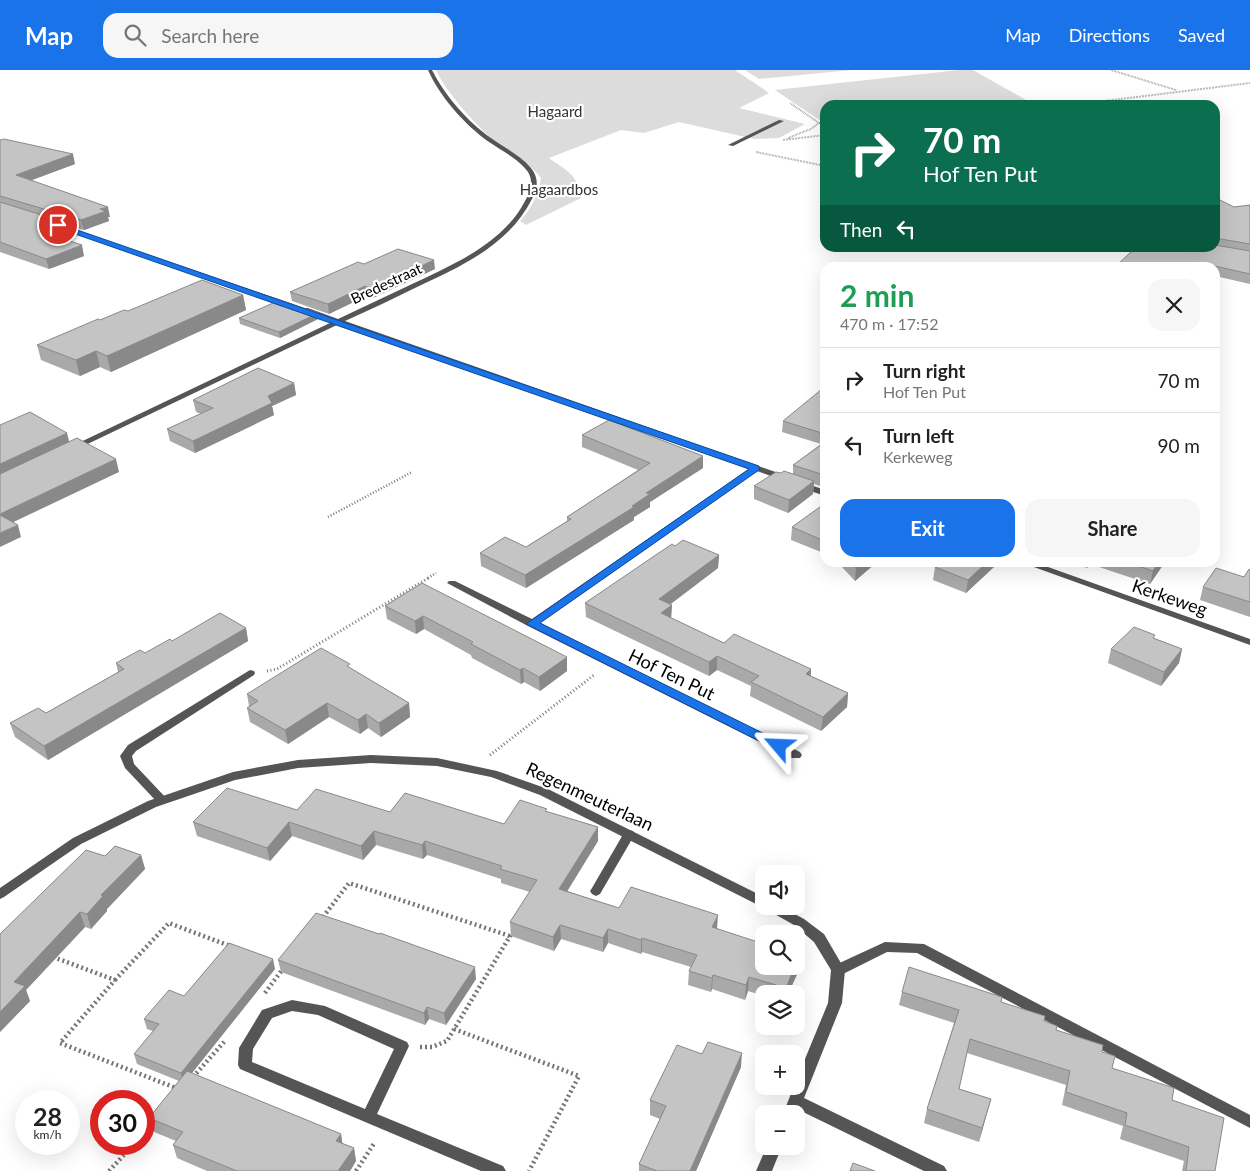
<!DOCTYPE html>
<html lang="en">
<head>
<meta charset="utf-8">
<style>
	body { margin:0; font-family:Lato,sans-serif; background:#f6f6f6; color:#222; height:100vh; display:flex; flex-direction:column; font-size:19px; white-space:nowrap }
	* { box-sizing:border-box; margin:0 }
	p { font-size:16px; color:#767676 }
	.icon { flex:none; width:28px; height:28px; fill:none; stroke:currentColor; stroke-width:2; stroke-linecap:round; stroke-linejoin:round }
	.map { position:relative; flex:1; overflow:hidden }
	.details { position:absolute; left:820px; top:192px; width:400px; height:305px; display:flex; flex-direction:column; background:#fff; border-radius:15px; box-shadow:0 5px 20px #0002 }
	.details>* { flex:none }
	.guide { position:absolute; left:820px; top:30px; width:400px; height:152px; border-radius:15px; box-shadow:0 5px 20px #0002; background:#0b6e4f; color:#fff; overflow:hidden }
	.buttons { position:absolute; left:755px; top:795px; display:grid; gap:10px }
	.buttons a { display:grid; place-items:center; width:50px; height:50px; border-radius:10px; background:#fff; box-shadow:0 5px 20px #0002; font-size:25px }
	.speed { position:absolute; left:15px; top:1020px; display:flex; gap:10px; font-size:25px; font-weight:700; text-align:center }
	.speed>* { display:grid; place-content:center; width:65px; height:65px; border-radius:50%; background:#fff; box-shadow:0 5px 20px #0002; line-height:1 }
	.speed small { font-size:12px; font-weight:400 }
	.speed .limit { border:8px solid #d22; background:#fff; color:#111 }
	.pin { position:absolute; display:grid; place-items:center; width:42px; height:42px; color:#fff; margin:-21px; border:2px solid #fff; border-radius:50%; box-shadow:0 1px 5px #0007 }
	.me { position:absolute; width:55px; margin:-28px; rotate:296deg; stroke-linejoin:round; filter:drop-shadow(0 0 4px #0008) }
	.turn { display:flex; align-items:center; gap:18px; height:105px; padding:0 20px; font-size:22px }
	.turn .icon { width:65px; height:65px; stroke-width:2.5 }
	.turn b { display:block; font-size:35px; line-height:42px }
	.then { display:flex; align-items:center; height:48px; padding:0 20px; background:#0003; gap:10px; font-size:19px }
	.round { display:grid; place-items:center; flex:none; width:52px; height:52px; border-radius:15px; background:#f6f6f6 }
	.headline { display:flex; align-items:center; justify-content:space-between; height:85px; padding:0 20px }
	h1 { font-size:30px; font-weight:700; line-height:38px; color:#1e9e55 }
	.action { display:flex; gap:10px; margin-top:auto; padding:10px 20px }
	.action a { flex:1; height:58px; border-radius:15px; background:#1a73e8; color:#fff; font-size:20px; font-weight:700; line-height:58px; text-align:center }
	.action a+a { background:#f6f6f6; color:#222 }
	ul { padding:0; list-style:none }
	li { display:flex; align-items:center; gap:15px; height:65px; padding:0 20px; border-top:1px solid #e0e0e0 }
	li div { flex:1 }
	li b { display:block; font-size:19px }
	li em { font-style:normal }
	header { display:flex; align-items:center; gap:30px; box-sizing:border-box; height:70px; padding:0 25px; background:#1a73e8; color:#fff }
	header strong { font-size:24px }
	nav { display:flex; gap:28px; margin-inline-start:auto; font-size:18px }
	.search { width:350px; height:45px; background:#f6f6f6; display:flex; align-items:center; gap:12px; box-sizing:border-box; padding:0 18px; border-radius:15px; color:#767676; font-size:19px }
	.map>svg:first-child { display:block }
	.green { fill:#dcdcdc }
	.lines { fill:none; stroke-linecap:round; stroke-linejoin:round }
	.path-far3 { stroke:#777; stroke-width:2; stroke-dasharray:0.5 1; stroke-linecap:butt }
	.path-far2 { stroke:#777; stroke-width:2.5; stroke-dasharray:1 2; stroke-linecap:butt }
	.path-far1 { stroke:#777; stroke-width:3; stroke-dasharray:1 2.5; stroke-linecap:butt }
	.path { stroke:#777; stroke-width:4.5; stroke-dasharray:2 3; stroke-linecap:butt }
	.lane { fill:#555; fill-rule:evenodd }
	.street { fill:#555; fill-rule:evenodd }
	.wall { fill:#a9a9a9 }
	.shaded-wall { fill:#898989 }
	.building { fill:#c4c4c4; stroke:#898989 }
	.route { fill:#1a73e8; stroke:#114b97 }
	.labels { text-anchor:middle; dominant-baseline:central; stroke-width:4.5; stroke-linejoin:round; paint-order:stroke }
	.far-park-label { font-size:15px; fill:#333; stroke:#fff }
	.far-street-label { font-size:15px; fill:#000; stroke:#fff }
	.street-label { font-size:18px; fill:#000; stroke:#fff }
</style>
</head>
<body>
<header>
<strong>Map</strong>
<div class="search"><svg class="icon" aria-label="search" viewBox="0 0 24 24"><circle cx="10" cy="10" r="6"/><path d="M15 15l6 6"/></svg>Search here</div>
<nav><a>Map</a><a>Directions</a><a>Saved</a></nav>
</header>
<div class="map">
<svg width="1250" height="1101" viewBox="0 0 1250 1101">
	<rect width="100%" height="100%" fill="#fff"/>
	<!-- green -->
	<path class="green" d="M436,0H735L769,23L739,38L805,54L779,68L754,69L679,52L644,63L621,60L549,88C567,102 576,101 581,128L526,155L520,151C532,138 538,125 541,108C527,90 507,81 490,67C474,53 444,19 436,0Z
		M745,0H852L759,9Z
		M959,0H973L1035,35H825V54L775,20Z"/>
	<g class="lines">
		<!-- path-far3 -->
		<path class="path-far3" d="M1111,0L1176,20
			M1072,35L1250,13
			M788,68L811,59L819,53L790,33
			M783,70L825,65
			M756,82L825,96"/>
		<!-- path-far2 -->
		<path class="path-far2" d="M328,447L412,402
			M428,508L436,503"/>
		<!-- path-far1 -->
		<path class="path-far1" d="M267,601L277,599L430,507
			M490,685L594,605"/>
		<!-- path -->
		<path class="path" d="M323,847L349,813L510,866
			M53,887L115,910L60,973L176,1018
			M115,910L169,853L230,876
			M265,923L282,900
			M454,959L579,1006L529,1101
			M420,977H432L447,971L513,861
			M193,1007L225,971
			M144,1062L154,1051
			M109,1101L134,1074
			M356,1101L375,1072"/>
		<!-- lane -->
		<path class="lane" d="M779,50L784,51L733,76L728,75Z
			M250,600L254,601L255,603L254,605L136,681L132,686L134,694L168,730L166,733H158L125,698L120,686L128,675Z
			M629,760L633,761L635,764L600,824L596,826L592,824L590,821L592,818L625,761Z
			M885,872L924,874L1250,1045V1058L917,883L887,882L843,904L838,905L833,904L831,900L833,896Z"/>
		<!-- street -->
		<path class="street" d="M428,0H432C445,26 468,52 491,68C505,78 520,85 531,98C539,108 538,118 532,129C509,175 460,197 417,217C393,229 369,240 345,251L787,406L788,408L784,411L757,401L540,553L800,682L802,685L800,688H792L528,556L447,513L449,511H455L532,549L749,399L339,254L75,380H69L68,378L332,252L302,242V238H308L338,249C362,238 386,226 410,215C452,195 503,174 525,131C530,122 534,112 528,102C519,89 502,81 489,72C465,55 440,27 428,0Z
			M61,155L293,234L295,235L289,236L59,158L58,157Z
			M802,412L825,420V426L799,417L798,415Z
			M1020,492H1034L1250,569V575Z
			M371,685L437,688L497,701L548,719L764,827V836H780L804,849L824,864L845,900L842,933L804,1028L944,1096L947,1101H924L799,1040L796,1046V1044H783L794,1016H796V1011L828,933L831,900L814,872L794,855L764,838L540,725L491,707L437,696L371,693L298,698L235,710L156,737L81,774L4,827L0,829V818L73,768L148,731L233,702L298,690Z
			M292,930L325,936L407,972L409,976L377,1044L503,1096L506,1101H481L240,999L238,995L239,978L262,940ZM292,941L318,945L394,979L365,1039L252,992L253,979L272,948Z
			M767,1076H782L772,1101H756Z"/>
	</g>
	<!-- wall -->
	<path class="wall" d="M0,70L75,94L31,110L110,147H108L109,151L84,160L71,157L73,164L61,169L84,186L49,199L0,182Z
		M1215,131L1234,137L1250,135V214L1215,206V198H1114L1215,178Z
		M364,194L435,199L373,228L366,226L329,244L292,231L290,222Z
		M243,225L246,240L111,302L100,297L80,306L41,290L37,275L100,250L128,241Z
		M239,248L318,249L280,268L240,254Z
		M294,313L296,325L272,336L274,345L195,383L170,371L167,359L201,344L196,342L193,330Z
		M825,320V415L823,417L814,414L813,424L788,443L754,429V416L781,403L793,404V395L821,374L782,362L783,351Z
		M582,365L703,386V398L650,432V437L634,447V450L526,518L481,496L480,483L526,477L567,451V447L638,400L582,377Z
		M825,434V479L821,482L791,470L792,457Z
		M675,476L719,485L718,498L670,534L672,535L671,548L724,573L811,599V606L848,623L847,637L821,661L750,626L751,616L717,600L709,606L586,547L585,533Z
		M843,492H877L855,511L842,497Z
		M936,492H995V496L966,523L933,510L935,497L938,493Z
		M1070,492H1165L1150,514L1090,494L1087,498Z
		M1250,500V547L1200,530L1203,517L1244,507Z
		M422,513L567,601L540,621L524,612L521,614L472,588L471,585L424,559L416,564L387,549L385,536Z
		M246,558L248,571L48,690L15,667L10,653L46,643L118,602L116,593L145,583L172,571Z
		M1154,568L1182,579L1179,593L1161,616L1108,593L1111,579Z
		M350,598L409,633L410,647L381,667L368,658L360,664L329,647L288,674L250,652L247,638L249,636L247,624Z
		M297,740L390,742L504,754L547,742L598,757V771L567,821L619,838L717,859L799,900L788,924H764V926L748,921L745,930L712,919L711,922L688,915L689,901L691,897L642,882L641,884L608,873L603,882L561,869L554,881L511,866L510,852L530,822L501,813V809L427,785L423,789L376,775L363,790L292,766L270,791L197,766L193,752Z
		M141,785L145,799L107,839V841L91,859L85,857L26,920L30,931L0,962V864Z
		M278,890L476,909L446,955L429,949L425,955L281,902Z
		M275,899L192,1003L341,1064L342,1073L354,1078L356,1091L350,1101H207L177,1088L173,1075L176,1071L154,1062L149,1048L179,1011L137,994L134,984L153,961L147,959L144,949L184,926Z
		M902,922L1001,932L1044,951L1056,960L1102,982L1112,998L1172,1030L1215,1101H1182L1184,1091L1120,1069L1123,1056L1062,1035L1066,1015L967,983L959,1019L991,1029L979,1072L924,1053L927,1039L954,953L899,935Z
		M702,984L741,997L696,1101H639V1094L660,1049L650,1045V1030Z"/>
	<!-- shaded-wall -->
	<path class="shaded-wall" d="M73,84L75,94L19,115L16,105Z
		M108,137L110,147H108L109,151L84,160L81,150L100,139Z
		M71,154L73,164L48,174L45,163Z
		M82,175L84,186L49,199L46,189Z
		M434,190L435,199L373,228L372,219Z
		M365,216L366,226L329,244L328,234Z
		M243,225L246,240L111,302L107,286Z
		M318,243V249L280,268L279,262Z
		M96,281L100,297L80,306L76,290Z
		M294,313L296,325L272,336L274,345L195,383L193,371L268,326Z
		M67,363L70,375L0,408V394Z
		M703,386V398L650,432V437L634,447V450L526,518L525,505L646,423Z
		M116,389L119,402L3,457L0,444Z
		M825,404V415L823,417L824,405Z
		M814,411L813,424L788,443L789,430Z
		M18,455L21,467L0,477V463Z
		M825,467V479L821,482L822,470Z
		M719,485L718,498L659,543V529Z
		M863,492H877L855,511L856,498Z
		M987,492H995V496L966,523L968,510Z
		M1088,492H1090V494L1087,498Z
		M1159,492H1165L1150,514L1153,501Z
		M672,535L671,549L661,543Z
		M423,546L424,559L416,564L415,551Z
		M246,558L248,571L48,690L44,676Z
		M1182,579L1179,593L1161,616L1164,602Z
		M717,586V600L709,606V592Z
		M567,587V601L540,621L539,607Z
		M523,598L524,612L521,614L520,600Z
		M811,599L810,613L806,604Z
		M848,623L847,637L821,661L823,647Z
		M327,633L329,647L288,674L285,660Z
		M409,633L410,647L381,667L379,653Z
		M366,644L368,658L360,664L358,650Z
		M289,752L292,766L270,791L267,778Z
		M598,757V771L560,833L559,819Z
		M374,761L376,775L363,790L361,776Z
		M425,771L427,785L423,789L422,775Z
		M141,785L145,799L107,839V841L91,859L87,844L101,825Z
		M80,842L85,857L26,920L30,931L0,962V942L14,912Z
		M718,845L717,859L712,857Z
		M560,855L561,869L554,881L553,867Z
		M608,859V873L603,882V868Z
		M642,868V882L641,884V870Z
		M800,886L799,900L788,924H785L786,918L795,896H796V894Z
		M273,889L275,899L184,1013L181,1003Z
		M475,897L476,909L446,955L444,943Z
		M713,905L712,919L711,922L712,908Z
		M749,907L748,921L745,930L746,915Z
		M427,937L429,949L425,955L424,943Z
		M742,983L741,997L696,1101H690Z
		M991,1029L987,1043L979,1072L982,1058Z
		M341,1064L343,1077L336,1071Z
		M354,1078L356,1091L350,1101H338Z"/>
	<!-- building -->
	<path class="building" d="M4,69L73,84L16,105L108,137L100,139L106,141L81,150L0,126V70Z
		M1220,130L1234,137L1250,135V174L1215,168V131Z
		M0,132L71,154L45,163L82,175L46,189L0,172Z
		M1215,175L1250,181V204L1210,195L1208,198H1114L1135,178H1215Z
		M398,179L434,190L372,219L365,216L328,234L290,222L358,192L364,194Z
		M202,210L243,225L107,286L96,281L76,290L37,275L98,249L100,250L124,240L128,241Z
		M280,230L318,243L279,262L239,248Z
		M258,298L294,313L268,326L272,333L193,371L167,359L213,338L193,330Z
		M822,319L825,320V364L783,351Z
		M30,342L67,363L0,394V355Z
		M609,350L703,386L646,423L650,424L632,436L634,437L525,505L480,483L505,467L526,477L571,449L567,447L650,393L582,365Z
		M77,368L116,389L0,444V404Z
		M825,372V404L824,405L793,395Z
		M784,401L814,411L789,430L754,416L776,402L781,403Z
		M824,434H825V467L822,470L792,457Z
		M0,445L18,455L0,463Z
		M683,470L719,485L659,529L672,535L661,543L724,573L734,564L811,599L806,604L848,623L823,647L751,612L759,606L717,586L709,592L585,533L672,474L675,476Z
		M851,492H863L856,498Z
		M939,492H987L968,510L935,497Z
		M1127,492H1159L1153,501Z
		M1216,498L1244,507L1249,499L1250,500V532L1203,517Z
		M422,513L567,587L539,607L523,598L520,600L471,574L473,572L423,546L415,551L385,536Z
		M220,543L246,558L44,676L10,653L38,638L46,643L124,599L116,593L140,580L145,583L170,569L172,571Z
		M1134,557L1155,565L1153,568L1182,579L1164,602L1111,579Z
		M321,578L350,594L347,596L409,633L379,653L366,644L358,650L327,633L285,660L247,638L258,631L247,624Z
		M227,718L297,740L316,719L390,742L405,723L504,754L520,730L547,739L545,741L598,757L559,819L619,838L631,817L718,845L712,857L764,874V896H795L786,918L749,907L746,915L713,905L712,908L689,901L697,885L642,868L641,870L608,859L603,868L560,855L553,867L510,852L537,810L500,799L502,796L425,771L422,775L374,761L361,776L289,752L267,778L193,752Z
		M115,776L141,785L101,825L103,826L87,844L80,842L14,912L25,916L0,942V864L86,780L105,786Z
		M316,843L379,864L380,863L475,897L444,943L427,937L424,943L278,890Z
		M229,873L273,889L181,1003L134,984L159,954L144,949L169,920L184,926Z
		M796,884L800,886L796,894Z
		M909,897L1002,927L1001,932L1045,946L1044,951L1057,956L1056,960L1103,975L1102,982L1115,986L1112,998L1174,1018L1172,1030L1224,1048L1215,1101H1186L1189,1077L1125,1055L1127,1043L1066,1022L1070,1001L970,969L959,1019L991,1029L982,1058L927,1039L959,940L902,922Z
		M708,972L742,983L690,1101H657L639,1094L666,1036L650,1030L677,975L702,984Z
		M187,1001L341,1064L336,1071L354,1078L338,1101H237L173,1075L183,1062L149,1048Z
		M853,1093L875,1101H850Z"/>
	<!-- route -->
	<path class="route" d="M55,154H60L759,396V400L540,553L783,673L785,676L783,679H775L526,554L749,399L55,157Z"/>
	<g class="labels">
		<!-- far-park labels -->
		<g class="far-park-label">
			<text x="555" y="41">Hagaard</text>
			<text x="559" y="119">Hagaardbos</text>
		</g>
		<!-- far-street labels -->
		<g class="far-street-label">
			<text transform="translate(386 213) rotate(-25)">Bredestraat</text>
		</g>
		<!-- street labels -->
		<g class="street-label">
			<text transform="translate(1170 527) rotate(19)">Kerkeweg</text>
			<text transform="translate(672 604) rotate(26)">Hof Ten Put</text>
			<text transform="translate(590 726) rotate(25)">Regenmeuterlaan</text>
		</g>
	</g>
</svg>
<div class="buttons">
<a><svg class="icon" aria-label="sound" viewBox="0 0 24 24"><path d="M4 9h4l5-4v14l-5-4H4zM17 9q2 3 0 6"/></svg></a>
<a><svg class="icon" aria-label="search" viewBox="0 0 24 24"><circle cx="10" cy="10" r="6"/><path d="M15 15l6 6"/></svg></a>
<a><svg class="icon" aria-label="layers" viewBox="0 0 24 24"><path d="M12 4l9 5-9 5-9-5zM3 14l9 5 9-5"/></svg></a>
<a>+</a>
<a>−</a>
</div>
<div class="speed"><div>28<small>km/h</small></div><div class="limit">30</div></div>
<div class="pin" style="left:58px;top:155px;background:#d93025"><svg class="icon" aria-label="arrive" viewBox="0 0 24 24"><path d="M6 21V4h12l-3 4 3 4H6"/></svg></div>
<svg class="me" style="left:779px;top:676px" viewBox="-20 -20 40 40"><path d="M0-17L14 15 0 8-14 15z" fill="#1a73e8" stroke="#fff" stroke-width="4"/></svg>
<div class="guide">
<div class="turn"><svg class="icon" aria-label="right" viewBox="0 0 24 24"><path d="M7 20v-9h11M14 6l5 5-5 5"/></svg><div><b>70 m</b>Hof Ten Put</div></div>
<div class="then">Then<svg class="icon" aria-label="left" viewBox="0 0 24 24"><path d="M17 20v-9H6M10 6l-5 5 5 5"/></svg></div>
</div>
<section class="details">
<div class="headline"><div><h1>2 min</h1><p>470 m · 17:52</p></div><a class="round"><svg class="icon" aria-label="close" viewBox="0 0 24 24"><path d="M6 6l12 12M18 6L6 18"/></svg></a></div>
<ul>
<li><svg class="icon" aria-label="right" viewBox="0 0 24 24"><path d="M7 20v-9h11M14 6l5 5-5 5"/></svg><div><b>Turn right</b><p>Hof Ten Put</p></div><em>70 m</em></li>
<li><svg class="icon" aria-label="left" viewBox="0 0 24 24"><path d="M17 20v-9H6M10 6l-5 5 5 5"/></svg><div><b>Turn left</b><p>Kerkeweg</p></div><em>90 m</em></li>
</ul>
<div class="action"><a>Exit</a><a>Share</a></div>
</section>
</div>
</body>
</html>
